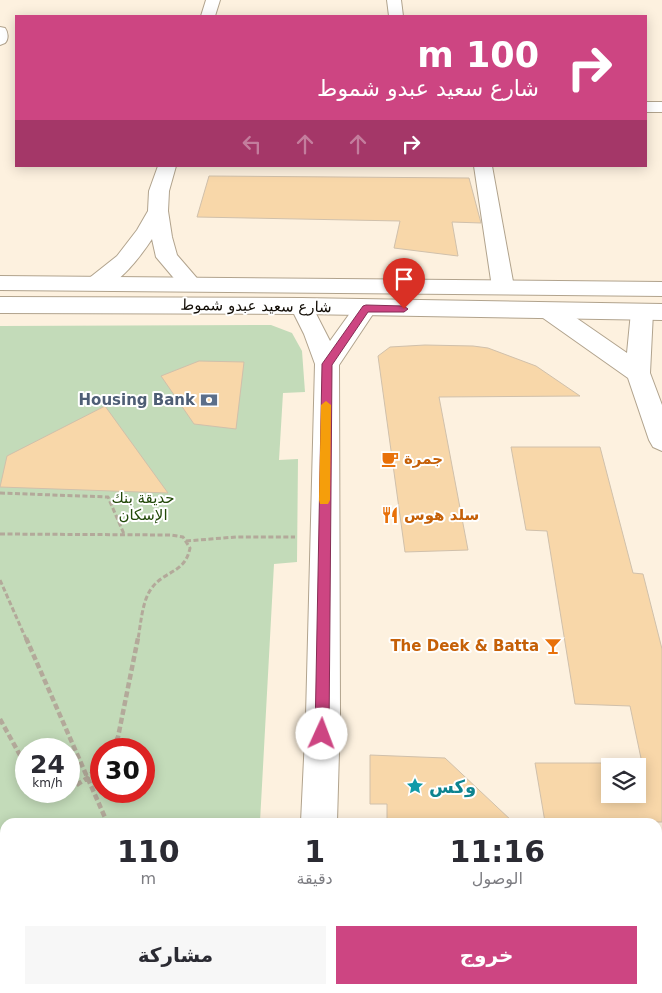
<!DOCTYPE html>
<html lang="ar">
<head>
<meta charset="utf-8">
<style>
	body { margin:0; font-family:"DejaVu Sans","Noto Naskh Arabic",sans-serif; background:#f7f7f7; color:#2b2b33; direction:rtl; height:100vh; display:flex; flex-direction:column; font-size:19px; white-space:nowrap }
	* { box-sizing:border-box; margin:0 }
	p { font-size:16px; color:#7c7c81 }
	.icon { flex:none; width:28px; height:28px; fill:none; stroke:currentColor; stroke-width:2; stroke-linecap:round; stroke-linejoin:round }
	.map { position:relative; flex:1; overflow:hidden; direction:ltr }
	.drawer { position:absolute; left:0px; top:818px; width:662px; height:176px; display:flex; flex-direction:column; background:#fff; border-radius:15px 15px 0 0; box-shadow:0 2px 12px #0003; direction:rtl }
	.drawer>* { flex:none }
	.hud { position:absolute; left:15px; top:15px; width:632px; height:152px; border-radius:0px; box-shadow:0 2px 12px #0003; direction:rtl; background:#cd4582; color:#fff; overflow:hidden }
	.controls { position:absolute; left:601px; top:758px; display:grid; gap:10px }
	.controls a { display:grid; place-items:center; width:45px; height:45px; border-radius:0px; background:#fff; box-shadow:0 2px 12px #0003; font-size:25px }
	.speed { position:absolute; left:15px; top:738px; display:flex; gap:10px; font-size:25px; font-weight:700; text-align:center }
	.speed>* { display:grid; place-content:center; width:65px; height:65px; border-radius:50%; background:#fff; box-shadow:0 2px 12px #0003; line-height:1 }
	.speed small { font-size:12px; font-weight:400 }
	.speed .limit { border:8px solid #d22; background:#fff; color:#111 }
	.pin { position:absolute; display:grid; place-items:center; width:42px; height:42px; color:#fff; margin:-51px -21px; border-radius:50% 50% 50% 0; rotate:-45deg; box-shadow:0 0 5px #0007 }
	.pin .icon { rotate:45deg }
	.me { position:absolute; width:55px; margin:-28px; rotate:2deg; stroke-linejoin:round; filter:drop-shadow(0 0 4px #0008) }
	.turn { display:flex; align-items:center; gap:18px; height:105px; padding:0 25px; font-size:22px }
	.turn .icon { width:65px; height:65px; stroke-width:2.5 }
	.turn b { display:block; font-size:35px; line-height:42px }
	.lanes { display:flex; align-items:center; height:48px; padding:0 25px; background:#0003; justify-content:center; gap:25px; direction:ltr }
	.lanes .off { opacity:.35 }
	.eta { display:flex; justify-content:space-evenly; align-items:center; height:85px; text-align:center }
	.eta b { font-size:30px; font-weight:700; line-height:35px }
	.primary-button { display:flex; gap:10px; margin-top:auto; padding:10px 25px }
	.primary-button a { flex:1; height:58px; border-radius:0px; background:#cd4582; color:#fff; font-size:20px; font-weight:700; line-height:58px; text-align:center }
	.primary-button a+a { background:#f7f7f7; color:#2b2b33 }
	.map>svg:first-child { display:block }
	.green { fill:#c3dbb9; fill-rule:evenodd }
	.building { fill:#f8d7a9; stroke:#d0c0ab; fill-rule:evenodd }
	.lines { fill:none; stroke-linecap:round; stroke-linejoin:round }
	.minor-casing { stroke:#b1a38d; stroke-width:2 }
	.major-casing { stroke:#b1a38d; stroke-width:2 }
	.path-far1 { stroke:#b3a99a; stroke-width:3; stroke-dasharray:5 2.5; stroke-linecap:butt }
	.path { stroke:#b3a99a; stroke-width:4.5; stroke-dasharray:6 3; stroke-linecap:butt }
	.minor { fill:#fff; fill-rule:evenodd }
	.major { fill:#fff; fill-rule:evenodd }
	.route { fill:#cd4582; stroke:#852d54 }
	.slow { fill:#f59e0b }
	.labels { text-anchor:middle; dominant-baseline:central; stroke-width:4; stroke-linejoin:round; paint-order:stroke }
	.street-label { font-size:15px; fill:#120d06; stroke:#fff }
	.service-label { font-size:15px; font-weight:bold; fill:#4e5e75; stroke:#fff; text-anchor:end }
	.food-label { font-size:15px; font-weight:bold; fill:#c56008; stroke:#fff; text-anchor:start }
	.park-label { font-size:15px; fill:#224909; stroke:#fff }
	.near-culture-label { font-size:18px; font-weight:bold; fill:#0d838f; stroke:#fff; text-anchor:start }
</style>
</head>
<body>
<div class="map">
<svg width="662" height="993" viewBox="0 0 662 993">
	<rect width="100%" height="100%" fill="#fdf1df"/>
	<!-- green -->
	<path class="green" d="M271,325L292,333L302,351L305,392L283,393L279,460L298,459L297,562L274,564L260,822H5V989H263L262,992L0,993V326ZM26,749H69V791H26ZM101,749H144V791H101Z"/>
	<!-- building -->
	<path class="building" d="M209,176L469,178L481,223L452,222L458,256L394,248L400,221L197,217Z
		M425,345L473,346L488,348L536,366L580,396L439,397L468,550L405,552L378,356L390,347Z
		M199,361L244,362L236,429L194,424L161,376Z
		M105,406L168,493L0,487L7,456Z
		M511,447H600L633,573L643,574L662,649V822H545L535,763H642L630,706L575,704L547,531L526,530ZM610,766H638V794H610Z
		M370,755L445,758L513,822H387V804H370Z"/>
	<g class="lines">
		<!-- minor casing -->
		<g class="minor-casing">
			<path id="minor" d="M206,0H220L215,16H201Z
				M387,0H401L403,16H389Z
				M0,27L5,28C8,32 9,39 5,43L0,45Z
				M646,102H662V112H646Z
				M158,166H176L169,191L168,211L172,237L177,255L202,284L199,289L191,291L183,289L156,257L152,239C140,257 112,296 88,289L85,284L88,279L117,256L137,230L148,211L149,191Z
				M474,166H492L514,287L511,292L503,294L495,292L492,287Z
				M301,298L309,300L330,341L358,302L366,300L374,302L377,308L339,365L340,716L337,822H301L306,716L315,364L304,334L290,306L293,300Z
				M551,304L559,306L627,353L631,312L634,306L642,304L650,306L653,312L650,373L662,405V451L653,447L649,440L628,378L543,318L540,312L543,306Z
				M286,989H326V993H286Z"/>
		</g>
		<!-- major casing -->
		<g class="major-casing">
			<path id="major" d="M0,276L662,282V296L0,290Z
				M0,297L301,298L662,304V320L301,314L0,313Z"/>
		</g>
		<!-- path-far1 -->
		<path class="path-far1" d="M0,493L108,497L124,534
			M0,534L171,535L183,537L190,548C185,574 164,570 151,589C142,602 141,623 138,639
			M186,541L236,537H295
			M0,580L26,639"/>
		<!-- path -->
		<path class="path" d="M26,638L107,822
			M0,719L26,766
			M112,749L118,737L138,638
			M69,790L87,778L101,764
			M55,791H62"/>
		<!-- minor -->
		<use href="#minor" class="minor"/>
		<!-- major -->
		<use href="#major" class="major"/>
	</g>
	<!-- route -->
	<path class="route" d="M366,305L404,306L408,309L404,312H368L332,365L329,734L327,739L322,741L317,739L315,734L322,364L363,306Z"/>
	<!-- slow -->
	<path class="slow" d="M326,401L331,405L330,500L328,504H320L319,500L321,405Z"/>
	<!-- icons -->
	<defs>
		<g id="bank-bare" transform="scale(1.35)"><path d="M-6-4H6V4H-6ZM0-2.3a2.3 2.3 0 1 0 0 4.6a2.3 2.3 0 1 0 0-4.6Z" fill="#5c6f8a" stroke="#fff" stroke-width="2.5" paint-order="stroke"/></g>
		<g id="cafe-bare" transform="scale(1.35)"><path d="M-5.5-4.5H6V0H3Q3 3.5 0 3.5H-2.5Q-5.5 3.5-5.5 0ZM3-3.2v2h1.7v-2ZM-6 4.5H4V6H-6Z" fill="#e8710a" stroke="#fff" stroke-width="2.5" paint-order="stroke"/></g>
		<g id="restaurant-bare" transform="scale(1.35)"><path d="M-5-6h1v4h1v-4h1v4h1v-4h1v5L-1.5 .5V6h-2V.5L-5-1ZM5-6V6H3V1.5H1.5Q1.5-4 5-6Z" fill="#e8710a" stroke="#fff" stroke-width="2.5" paint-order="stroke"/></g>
		<g id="bar-bare" transform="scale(1.35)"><path d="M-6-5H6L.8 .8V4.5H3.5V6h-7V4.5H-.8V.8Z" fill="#e8710a" stroke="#fff" stroke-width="2.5" paint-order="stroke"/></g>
		<g id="sight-bare" transform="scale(1.35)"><path d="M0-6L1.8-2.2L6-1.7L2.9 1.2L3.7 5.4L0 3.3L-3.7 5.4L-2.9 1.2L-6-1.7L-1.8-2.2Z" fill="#0f9aa8" stroke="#fff" stroke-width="2.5" paint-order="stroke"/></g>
	</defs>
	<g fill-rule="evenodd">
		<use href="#bank-bare" x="209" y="400"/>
		<use href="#cafe-bare" x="390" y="459"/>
		<use href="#restaurant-bare" x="390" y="515"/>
		<use href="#bar-bare" x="553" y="646"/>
		<use href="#sight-bare" x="415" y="786"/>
	</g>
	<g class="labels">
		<!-- street labels -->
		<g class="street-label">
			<text transform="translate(256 306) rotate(1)">شارع سعيد عبدو شموط</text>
		</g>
		<!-- service labels -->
		<g class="service-label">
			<text x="195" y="400">Housing Bank</text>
		</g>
		<!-- food labels -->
		<g class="food-label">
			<text x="404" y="459">جمرة</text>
			<text x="404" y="515">سلد هوس</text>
			<text x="539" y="646" text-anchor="end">The Deek &amp; Batta</text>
		</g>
		<!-- park labels -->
		<g class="park-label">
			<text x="143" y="498">حديقة بنك<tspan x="143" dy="17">الإسكان</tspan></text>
		</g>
		<!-- near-culture labels -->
		<g class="near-culture-label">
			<text x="429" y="786">وكس</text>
		</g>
	</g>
</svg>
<div class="controls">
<a><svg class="icon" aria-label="layers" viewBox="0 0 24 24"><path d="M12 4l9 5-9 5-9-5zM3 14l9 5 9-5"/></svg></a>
</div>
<div class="speed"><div>24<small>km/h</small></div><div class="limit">30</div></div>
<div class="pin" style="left:404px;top:309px;background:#d93025"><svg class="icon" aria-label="arrive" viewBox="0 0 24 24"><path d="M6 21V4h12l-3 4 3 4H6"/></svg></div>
<svg class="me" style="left:322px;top:734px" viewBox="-20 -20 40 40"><circle r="19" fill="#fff"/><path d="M0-13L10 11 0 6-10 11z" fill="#cd4582"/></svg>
<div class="hud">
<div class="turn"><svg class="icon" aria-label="right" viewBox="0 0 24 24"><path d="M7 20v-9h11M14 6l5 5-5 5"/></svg><div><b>100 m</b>شارع سعيد عبدو شموط</div></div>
<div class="lanes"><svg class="icon off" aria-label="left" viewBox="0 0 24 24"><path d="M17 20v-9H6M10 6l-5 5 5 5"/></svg><svg class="icon off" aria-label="ahead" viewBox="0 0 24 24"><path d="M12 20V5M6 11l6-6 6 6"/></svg><svg class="icon off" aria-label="ahead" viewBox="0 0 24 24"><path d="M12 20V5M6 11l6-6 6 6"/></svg><svg class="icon" aria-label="right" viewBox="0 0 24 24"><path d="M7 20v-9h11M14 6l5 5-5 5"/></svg></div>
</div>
<section class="drawer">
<div class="eta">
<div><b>11:16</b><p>الوصول</p></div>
<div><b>1</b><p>دقيقة</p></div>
<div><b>110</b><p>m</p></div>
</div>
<div class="primary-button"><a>خروج</a><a>مشاركة</a></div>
</section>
</div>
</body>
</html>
